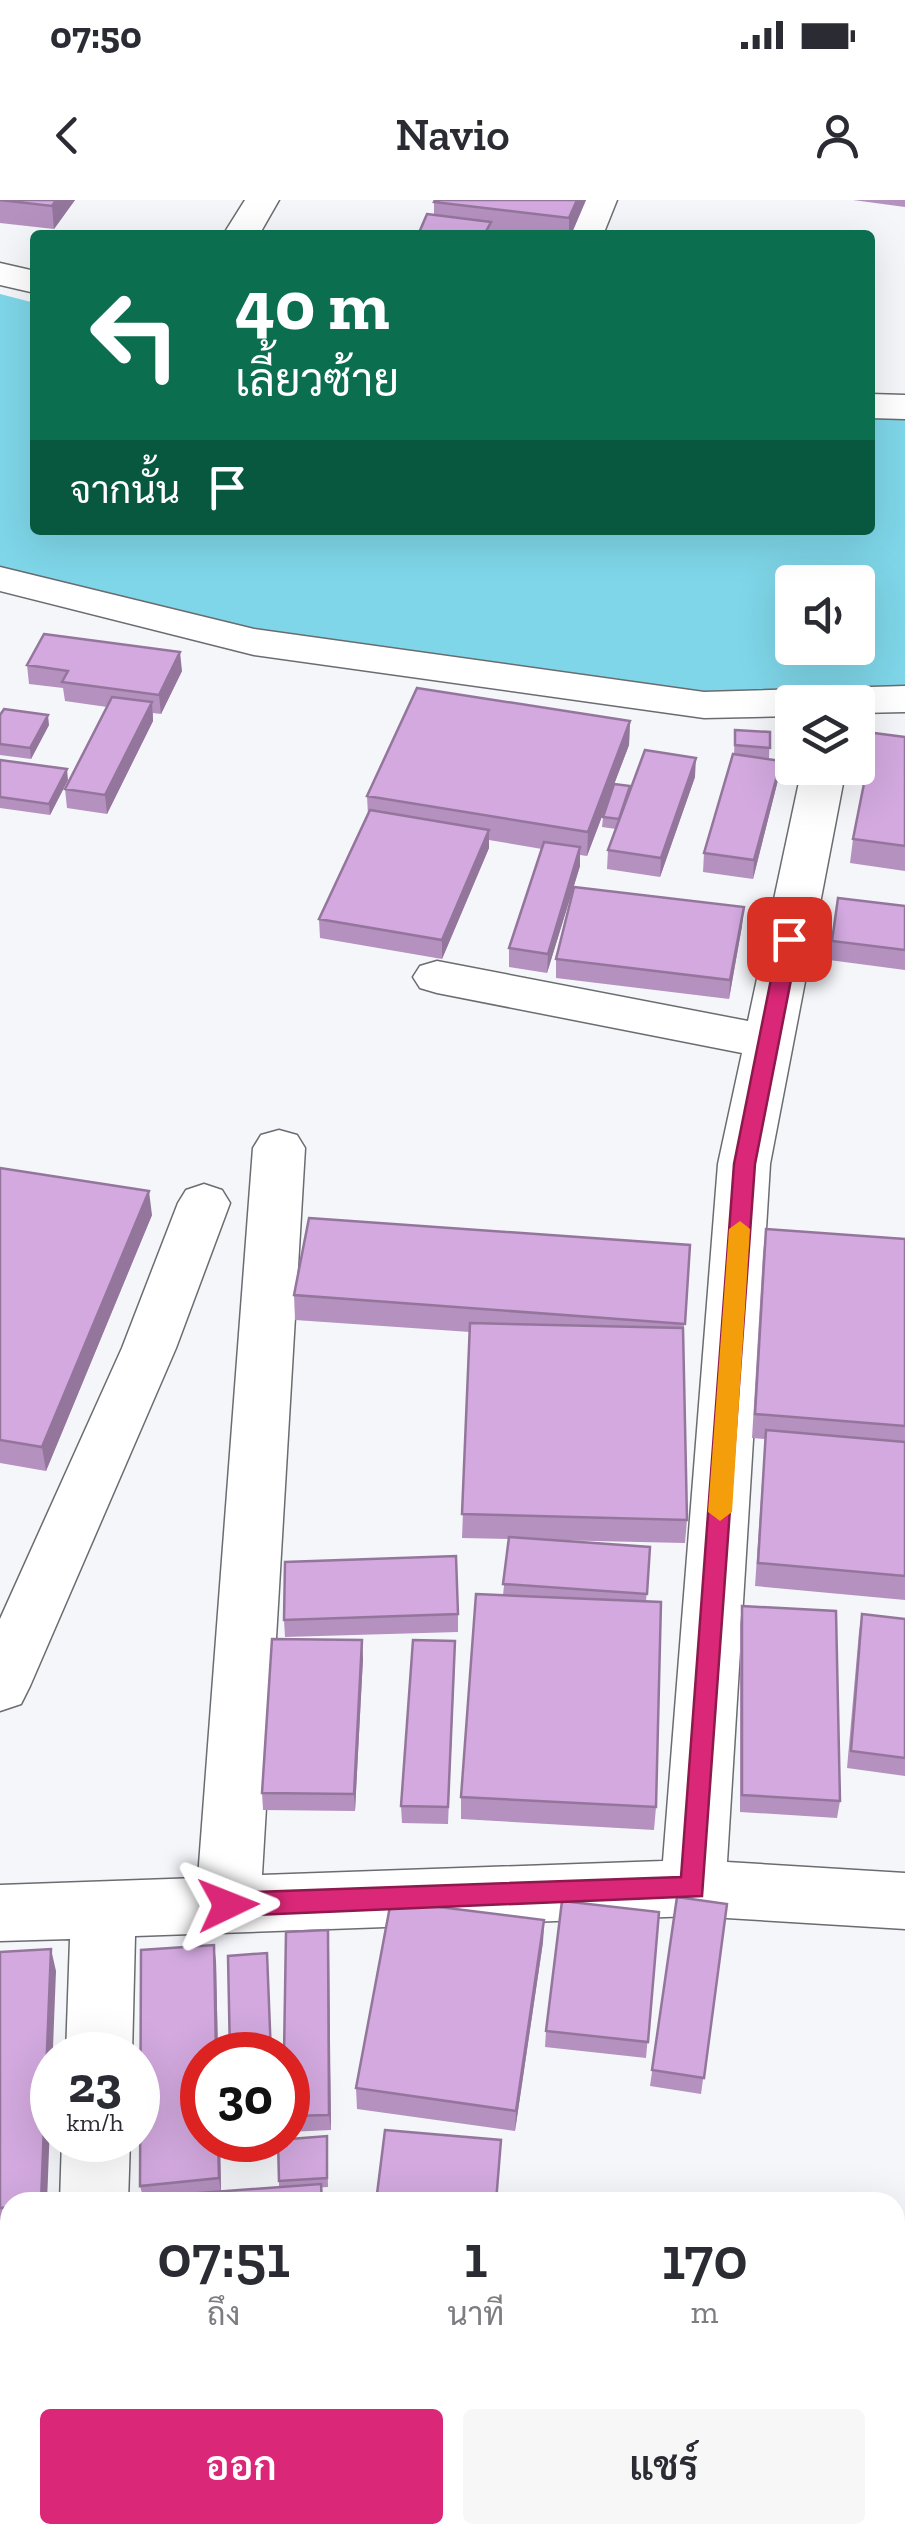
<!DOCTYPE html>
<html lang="th">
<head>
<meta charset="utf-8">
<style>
	body { margin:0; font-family:"Zilla Slab",Sarabun,serif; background:#f7f7f7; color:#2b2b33; height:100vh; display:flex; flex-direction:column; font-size:38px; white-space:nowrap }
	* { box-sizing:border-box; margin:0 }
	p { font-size:32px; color:#7c7c81 }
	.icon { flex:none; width:55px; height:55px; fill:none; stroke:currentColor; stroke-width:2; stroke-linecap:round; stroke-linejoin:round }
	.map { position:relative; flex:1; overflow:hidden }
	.sheet { position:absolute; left:0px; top:1992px; width:905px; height:352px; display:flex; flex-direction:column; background:#fff; border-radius:30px 30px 0 0; box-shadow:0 10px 40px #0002 }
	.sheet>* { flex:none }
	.guide { position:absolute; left:30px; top:30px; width:845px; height:305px; border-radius:10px; box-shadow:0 10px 40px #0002; background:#0b6e4f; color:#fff; overflow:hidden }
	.controls { position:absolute; left:775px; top:365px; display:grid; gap:20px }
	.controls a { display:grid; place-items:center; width:100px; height:100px; border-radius:10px; background:#fff; box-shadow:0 10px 40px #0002; font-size:50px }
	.speed { position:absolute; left:30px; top:1832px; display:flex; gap:20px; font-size:50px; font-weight:700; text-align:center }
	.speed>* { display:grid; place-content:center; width:130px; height:130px; border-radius:50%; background:#fff; box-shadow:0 10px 40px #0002; line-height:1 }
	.speed small { font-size:25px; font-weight:400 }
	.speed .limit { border:15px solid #d22; background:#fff; color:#111 }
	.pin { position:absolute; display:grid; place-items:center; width:85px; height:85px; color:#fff; margin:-42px; border-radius:20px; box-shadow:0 5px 15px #0006 }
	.me { position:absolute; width:110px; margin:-55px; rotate:88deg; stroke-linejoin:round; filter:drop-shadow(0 0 8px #0008) }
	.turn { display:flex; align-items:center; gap:35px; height:210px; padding:0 40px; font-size:45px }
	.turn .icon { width:130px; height:130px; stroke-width:2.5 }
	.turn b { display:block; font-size:70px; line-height:85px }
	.then { display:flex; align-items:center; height:95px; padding:0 40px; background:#0003; gap:20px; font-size:38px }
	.eta { display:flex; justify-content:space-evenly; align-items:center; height:170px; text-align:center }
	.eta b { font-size:60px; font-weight:600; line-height:70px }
	.primary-button { display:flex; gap:20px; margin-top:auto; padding:20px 40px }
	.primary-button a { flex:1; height:115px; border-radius:10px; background:#db2777; color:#fff; font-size:40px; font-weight:600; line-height:115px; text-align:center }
	.primary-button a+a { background:#f7f7f7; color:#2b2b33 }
	.status { display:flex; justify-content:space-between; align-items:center; height:70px; padding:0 50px; background:#fff; direction:ltr }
	.status svg { height:28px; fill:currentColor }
	header { display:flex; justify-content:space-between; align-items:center; height:130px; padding:0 40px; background:#fff; font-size:45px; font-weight:600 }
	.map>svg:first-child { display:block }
	.water { fill:#7ed6e8; fill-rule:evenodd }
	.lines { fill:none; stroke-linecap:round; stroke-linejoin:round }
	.minor-casing { stroke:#6a6c70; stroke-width:3 }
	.minor { fill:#fff; fill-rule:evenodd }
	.wall { fill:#b591c0 }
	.shaded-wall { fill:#94769c }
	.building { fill:#d3a9df; stroke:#94769c; stroke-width:2.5 }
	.route { fill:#db2777; stroke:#8e194d; stroke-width:2.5 }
	.slow { fill:#f59e0b }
</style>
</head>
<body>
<div class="status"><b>07:50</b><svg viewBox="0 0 49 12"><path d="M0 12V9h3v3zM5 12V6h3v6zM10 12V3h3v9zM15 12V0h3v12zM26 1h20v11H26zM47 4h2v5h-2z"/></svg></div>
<header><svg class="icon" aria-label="back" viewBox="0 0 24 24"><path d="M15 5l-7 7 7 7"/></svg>Navio<svg class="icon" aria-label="person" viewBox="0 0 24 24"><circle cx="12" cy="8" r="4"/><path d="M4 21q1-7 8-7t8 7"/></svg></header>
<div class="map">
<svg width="905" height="2344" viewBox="0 0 905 2344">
	<rect width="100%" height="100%" fill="#f4f6fa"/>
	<!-- water -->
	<path class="water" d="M0,94L35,103V330H870V214L905,213V489L729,495L260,434L0,368ZM792,382H858V448H792Z"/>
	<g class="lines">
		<!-- minor casing -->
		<g class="minor-casing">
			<path id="minor" d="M245,0H279L259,35H223Z
				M583,0H617L603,35H567Z
				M0,63L35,71V93L0,85Z
				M870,194L905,195V219L870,218Z
				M0,367L254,429L704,492L905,486V512L858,513V502H792V516L704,518L254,455L0,391Z
				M802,568H846L770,964L727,1662L905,1673V1729L693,1716L135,1736L132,1855H66L70,1739L0,1741V1685L198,1678L253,948L261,935L279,930L297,935L305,948L262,1675L663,1661L718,964L742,853L437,793L420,788L413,777L420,766L437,761L748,821Z
				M204,984L222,990L230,1003L176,1148L30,1486L21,1504L0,1511V1419L122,1148L178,1003L186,990Z
				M62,1940H130L128,2002H60Z
				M47,2335H121L122,2344H46Z"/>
		</g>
		<!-- minor -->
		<use href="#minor" class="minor"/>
	</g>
	<!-- wall -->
	<path class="wall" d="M0,0H75L54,29L0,23Z
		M586,0L571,35H524L491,31V35L434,15V2Z
		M853,0H905V7Z
		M27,465L182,471L161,514L153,513V521L107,614L67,608L65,589L107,507L65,501L63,488L29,484Z
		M0,515L49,525L31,559L0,555Z
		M630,521L629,545L614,584L630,586L695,577L660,677L607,669L608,650L616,629L602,627L603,617L614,585L587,656L580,655V666L547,773L509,767V748L542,649L489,640V648L442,759L320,738L319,719L368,615L367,596Z
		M735,530L770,532L769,558L749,557L781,561L778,580L753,679L703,672L704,653L734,554Z
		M905,537V671L850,663L853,639Z
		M0,560L68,580L50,615L0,608Z
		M838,698L905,706V770L829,760Z
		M742,726L729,799L556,778V759Z
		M0,968L152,1015L46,1271L0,1263Z
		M766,1029L905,1039V1400L755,1386L765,1239L752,1238L763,1053Z
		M690,1045L683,1139L687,1320L685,1343L550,1340L650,1347L646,1402L656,1607L654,1630L461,1619V1597L503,1395L509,1339L462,1338L470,1132L295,1120L294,1095Z
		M742,1406L840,1601L837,1618L740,1612V1424Z
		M458,1414V1432L285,1437L284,1420Z
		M862,1414L905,1419V1576L847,1568L859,1432Z
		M363,1458L355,1611L263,1610L262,1593Z
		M455,1459L448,1624L402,1623L401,1606Z
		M677,1697L727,1704L701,1894L650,1886Z
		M659,1712L646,1858L545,1847L546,1831Z
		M544,1720L543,1742L515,1931L357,1909L356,1888Z
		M328,1730L331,1930L288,1932V1855Z
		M0,1752L56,1771L10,2002V2027L0,2028Z
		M216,1761L218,1855H202L220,1940L221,1991L279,1987V1981L327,1936L328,1987L143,1997L140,1986Z"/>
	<!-- shaded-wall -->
	<path class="shaded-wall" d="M56,0H75L54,29L52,6Z
		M577,0H586L571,35H569V18Z
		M180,452L182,471L161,514L159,495Z
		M152,502L153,521L107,614L105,595Z
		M48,515L49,525L31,559L30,548Z
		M630,521L629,545L587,656L588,632Z
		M696,558L695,577L660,677L661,658Z
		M781,561L778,580L753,679L754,660Z
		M67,569L68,580L50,615L49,604Z
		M489,630V648L442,759V740Z
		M580,647V666L547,773L548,754Z
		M744,707L742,726L729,799L730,780Z
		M149,991L152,1015L46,1271L42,1247Z
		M362,1440L363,1458L355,1611L354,1594Z
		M544,1720L543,1742L515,1931L516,1911Z
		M328,1730L329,1747L331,1930L329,1915Z
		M214,1745L216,1761L218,1855H216Z
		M51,1749L56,1771L47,2002H41Z
		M218,1940H220L221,1994L219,1978Z
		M20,2335H26V2344H20Z"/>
	<!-- building -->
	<path class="building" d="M0,0H56L52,6Z
		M435,0H577L569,18L434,2Z
		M427,14L491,22L484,35H418Z
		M44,434L180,452L159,495L62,482L68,471L27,465Z
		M417,488L630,521L588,632L367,596Z
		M112,497L152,502L105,595L65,589Z
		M4,509L48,515L30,548L0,544V515Z
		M735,530L770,532V548L735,545Z
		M874,533L905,537V646L853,639Z
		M645,550L696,558L661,658L608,650Z
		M733,554L781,561L754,660L704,653Z
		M0,560L67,569L49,604L0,597Z
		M614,584L630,586L619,619L603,617Z
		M370,610L489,630L442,740L319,719Z
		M544,642L580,647L548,754L509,748Z
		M574,687L744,707L730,780L556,759Z
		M838,698L905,706V750L832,741Z
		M0,968L149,991L42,1247L0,1240Z
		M309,1018L690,1045L685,1124L294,1095Z
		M766,1029L905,1039V1226L755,1214Z
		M470,1123L683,1128L687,1320L462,1314Z
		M766,1230L905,1242V1376L758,1363Z
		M509,1337L650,1347L647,1394L503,1384Z
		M456,1356L458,1414L284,1420L285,1362Z
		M476,1394L661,1402L656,1607L461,1597Z
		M742,1406L836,1411L840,1601L742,1595Z
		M862,1414L905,1419V1558L851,1551Z
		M272,1439L362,1440L354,1594L262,1593Z
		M413,1440L455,1441L448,1607L401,1606Z
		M677,1697L727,1704L704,1878L652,1870Z
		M391,1701L544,1720L516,1911L356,1888Z
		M562,1701L659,1712L648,1842L546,1831Z
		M328,1730L329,1915L288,1916V1855H284L286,1732Z
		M214,1745L216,1855H202V1940H218L219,1978L140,1986L141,1750Z
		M51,1749L41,2002H10V2007L0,2008V1752Z
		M267,1753L271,1855H230L228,1756Z
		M385,1930L501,1940L496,2002H376Z
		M327,1936V1978L279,1981L278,1940Z
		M321,1984L322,2002H134V1998Z
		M0,2154H10V2335H20V2344H0Z
		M132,2335H329V2344H132Z
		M362,2335H454V2344H362Z
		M578,2335H744L741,2344H575Z"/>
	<!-- route -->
	<path class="route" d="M789,733L799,739L755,964L702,1696L228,1716L219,1713L215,1705L219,1696L228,1693L681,1677L734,964L779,739Z"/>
	<!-- slow -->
	<path class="slow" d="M740,1021L750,1029L732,1312L720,1321L708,1312L729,1029Z"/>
</svg>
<div class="controls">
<a><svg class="icon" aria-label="sound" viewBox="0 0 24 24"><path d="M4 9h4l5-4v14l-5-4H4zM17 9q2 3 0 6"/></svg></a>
<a><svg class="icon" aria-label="layers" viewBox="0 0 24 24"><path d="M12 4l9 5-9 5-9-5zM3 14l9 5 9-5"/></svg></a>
</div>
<div class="speed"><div>23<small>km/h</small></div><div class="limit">30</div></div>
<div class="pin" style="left:789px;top:739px;background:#d93025"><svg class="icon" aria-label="arrive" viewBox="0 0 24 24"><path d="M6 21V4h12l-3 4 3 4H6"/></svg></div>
<svg class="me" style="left:228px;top:1705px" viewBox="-20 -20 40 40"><path d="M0-17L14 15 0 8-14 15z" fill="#db2777" stroke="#fff" stroke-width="4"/></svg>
<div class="guide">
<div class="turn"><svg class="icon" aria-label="left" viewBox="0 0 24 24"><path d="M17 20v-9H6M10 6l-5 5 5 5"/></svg><div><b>40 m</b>เลี้ยวซ้าย</div></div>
<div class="then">จากนั้น<svg class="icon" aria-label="arrive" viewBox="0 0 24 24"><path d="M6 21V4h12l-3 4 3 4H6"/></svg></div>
</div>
<section class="sheet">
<div class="eta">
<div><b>07:51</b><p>ถึง</p></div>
<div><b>1</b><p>นาที</p></div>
<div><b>170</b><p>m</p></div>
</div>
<div class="primary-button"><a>ออก</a><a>แชร์</a></div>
</section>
</div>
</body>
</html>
